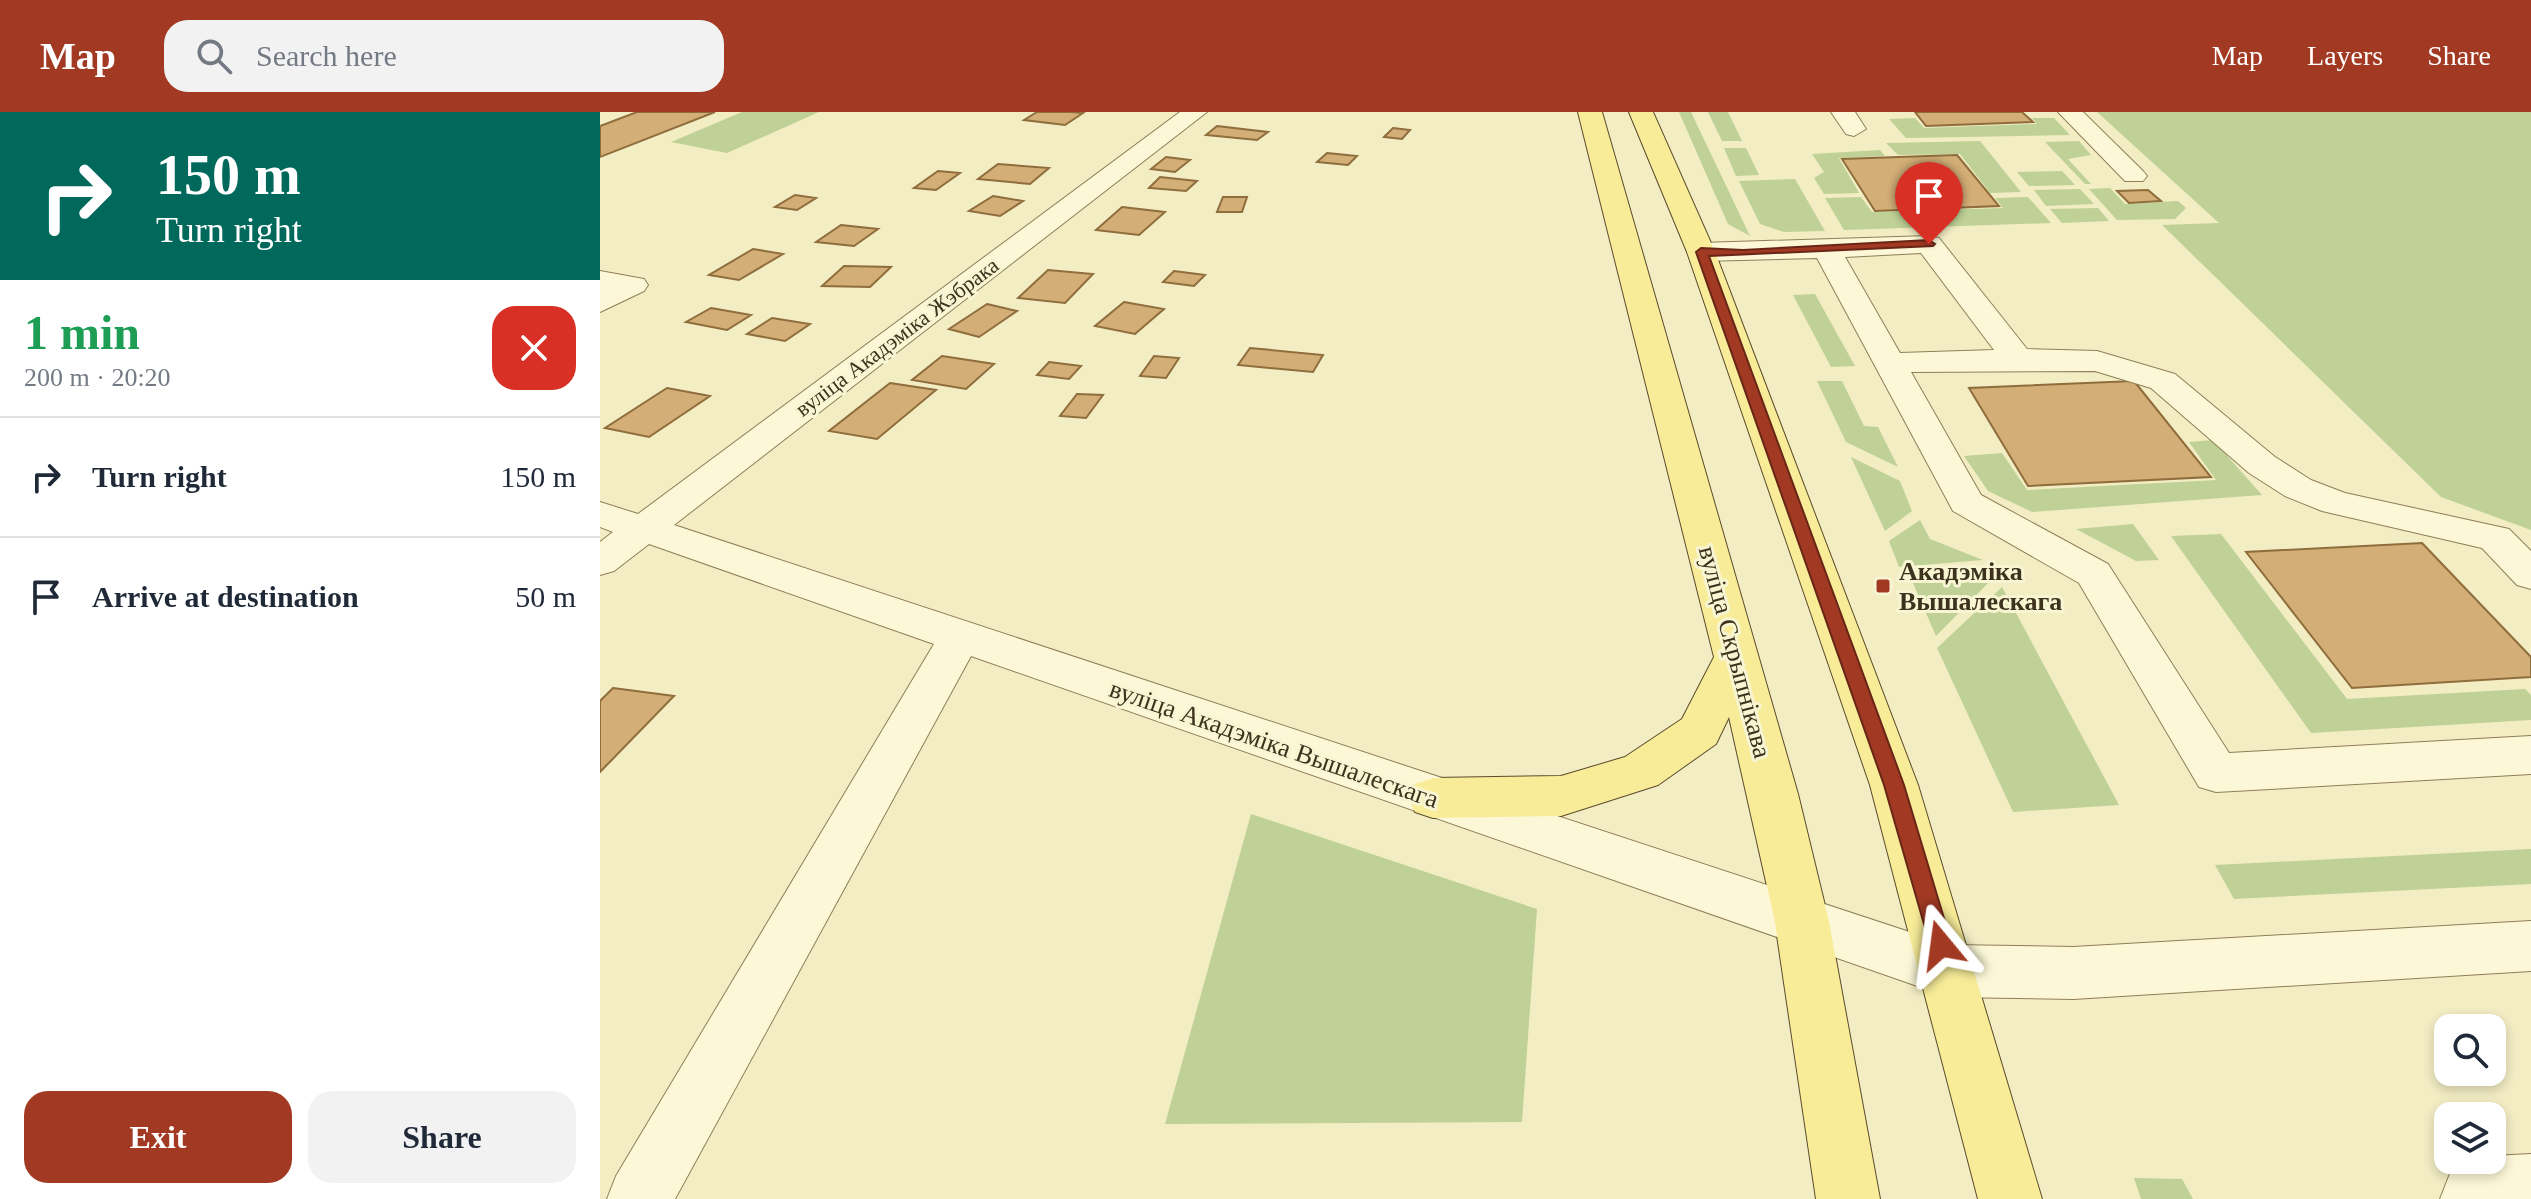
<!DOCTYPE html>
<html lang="en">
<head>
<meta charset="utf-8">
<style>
	body { margin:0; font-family:Georgia,serif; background:#f2f2f3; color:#1f2937; height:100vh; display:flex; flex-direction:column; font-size:30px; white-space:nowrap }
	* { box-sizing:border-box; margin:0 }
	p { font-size:26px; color:#747a83 }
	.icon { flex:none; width:44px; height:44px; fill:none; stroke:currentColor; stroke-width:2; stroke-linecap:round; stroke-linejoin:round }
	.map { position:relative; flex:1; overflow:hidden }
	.details { display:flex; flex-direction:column; background:#fff; width:600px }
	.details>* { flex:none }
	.hud { background:#00695c; color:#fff; overflow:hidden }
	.buttons { position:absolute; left:1834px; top:902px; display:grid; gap:16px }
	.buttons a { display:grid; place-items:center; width:72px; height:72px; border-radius:16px; background:#fff; box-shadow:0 4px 12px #0003; font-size:40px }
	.pin { position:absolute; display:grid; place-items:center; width:68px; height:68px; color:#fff; margin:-82px -34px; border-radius:50% 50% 50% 0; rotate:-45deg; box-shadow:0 0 8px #0007 }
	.pin .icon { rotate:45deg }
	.me { position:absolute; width:88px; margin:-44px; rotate:344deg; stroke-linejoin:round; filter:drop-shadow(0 0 6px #0008) }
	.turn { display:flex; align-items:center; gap:28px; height:168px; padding:0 24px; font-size:36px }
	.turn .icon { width:104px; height:104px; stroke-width:2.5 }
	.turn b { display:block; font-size:56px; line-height:68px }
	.round { display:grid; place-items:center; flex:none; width:84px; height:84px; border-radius:24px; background:#f2f2f3 }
	.headline { display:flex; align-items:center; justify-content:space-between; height:136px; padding:0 24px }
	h1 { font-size:48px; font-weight:700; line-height:60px; color:#1e9e55 }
	.cta { display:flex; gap:16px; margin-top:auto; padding:16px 24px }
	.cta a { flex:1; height:92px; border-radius:24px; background:#a23a23; color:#fff; font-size:32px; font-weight:700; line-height:92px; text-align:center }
	.cta a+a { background:#f2f2f3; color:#1f2937 }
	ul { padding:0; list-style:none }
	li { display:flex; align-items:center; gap:24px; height:120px; padding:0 24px; border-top:2px solid #e0e1e3 }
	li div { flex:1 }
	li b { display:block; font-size:30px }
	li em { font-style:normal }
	header { display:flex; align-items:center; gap:48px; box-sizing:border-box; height:112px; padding:0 40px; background:#a23a23; color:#fff }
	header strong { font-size:38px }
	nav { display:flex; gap:44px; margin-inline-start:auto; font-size:28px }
	.search { width:560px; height:72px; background:#f2f2f3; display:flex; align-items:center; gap:20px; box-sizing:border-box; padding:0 28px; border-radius:24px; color:#747a83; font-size:30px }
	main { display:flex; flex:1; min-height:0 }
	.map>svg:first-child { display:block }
	.green { fill:#bfd196 }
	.building { fill:#d3ae76; stroke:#8f6d3c; stroke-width:2 }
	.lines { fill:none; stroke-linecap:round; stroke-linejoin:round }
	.minor-casing { stroke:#8e7f58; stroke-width:2 }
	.major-casing { stroke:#5b4b2c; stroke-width:2 }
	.minor { fill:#fcf8d7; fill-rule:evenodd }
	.major { fill:#f8ec98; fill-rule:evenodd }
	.route { fill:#a23a23; stroke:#692617; stroke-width:2 }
	.poi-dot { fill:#a23a23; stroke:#f8f5d3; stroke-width:3 }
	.labels { text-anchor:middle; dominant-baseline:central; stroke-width:6; stroke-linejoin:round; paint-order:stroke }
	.far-street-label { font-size:22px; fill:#3d321d; stroke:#f8f5d3 }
	.poi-label { font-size:26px; font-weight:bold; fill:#3d321d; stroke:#f8f5d3; text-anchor:start }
	.street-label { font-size:26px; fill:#3d321d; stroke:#f8f5d3 }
</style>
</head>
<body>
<header>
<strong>Map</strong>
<div class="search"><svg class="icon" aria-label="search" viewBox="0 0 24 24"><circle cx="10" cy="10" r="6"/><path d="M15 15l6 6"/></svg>Search here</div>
<nav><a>Map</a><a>Layers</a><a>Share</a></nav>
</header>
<main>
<section class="details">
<div class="hud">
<div class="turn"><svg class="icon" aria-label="right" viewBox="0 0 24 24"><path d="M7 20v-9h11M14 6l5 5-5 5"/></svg><div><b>150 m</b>Turn right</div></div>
</div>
<div class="headline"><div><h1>1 min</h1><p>200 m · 20:20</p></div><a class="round" style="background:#d93025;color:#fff"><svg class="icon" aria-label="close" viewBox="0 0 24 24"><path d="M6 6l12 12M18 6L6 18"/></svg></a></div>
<ul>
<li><svg class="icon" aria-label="right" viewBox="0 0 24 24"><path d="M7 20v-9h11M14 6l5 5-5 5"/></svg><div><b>Turn right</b></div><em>150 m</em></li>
<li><svg class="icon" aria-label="arrive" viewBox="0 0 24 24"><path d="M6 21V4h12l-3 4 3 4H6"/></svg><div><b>Arrive at destination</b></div><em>50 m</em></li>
</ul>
<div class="cta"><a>Exit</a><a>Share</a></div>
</section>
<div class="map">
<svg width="1931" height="1087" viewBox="0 0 1931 1087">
	<rect width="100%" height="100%" fill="#f2edc3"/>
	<!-- green -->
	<path class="green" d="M142,0H219L127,41L71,30Z
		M1079,0H1091L1150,124L1128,112Z
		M1108,0H1128L1142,29H1122Z
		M1497,0H1931V418L1841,385L1562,113L1619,111Z
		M1315,6L1324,16L1437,12L1432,6H1454L1470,23L1306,26L1289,7Z
		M1380,29L1421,80L1390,81L1360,42L1298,43L1286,31Z
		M1479,29L1491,43L1468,47L1491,72H1485L1445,30Z
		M1124,36H1146L1159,63L1136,64Z
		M1280,38L1285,44L1239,46L1259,81L1224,82L1214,66L1224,60L1212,42Z
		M1462,59L1475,73L1429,74L1417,60Z
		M1195,67L1225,119L1184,120L1160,112L1139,69Z
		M1510,76L1525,92L1578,89L1586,96L1575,107L1517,108L1489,77Z
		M1480,77L1494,92L1446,94L1434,78Z
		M1261,85L1272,100L1403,96L1395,86L1428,85L1451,111L1244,118L1225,86Z
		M1498,96L1509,109L1462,111L1450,97Z
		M1215,182L1255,254L1231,255L1193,183Z
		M1217,269H1242L1264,314L1278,315L1298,355L1246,330Z
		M1613,328L1662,383L1432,400L1388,379L1364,344L1402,341L1427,378L1616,368L1589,330Z
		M1251,345L1300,369L1312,399L1285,419Z
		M1320,408L1330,427L1383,448L1299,455L1289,429Z
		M1533,412L1559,448L1536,449L1476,417Z
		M1621,422L1747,587L1925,577L1931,583V608L1711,621L1571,424Z
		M1402,457L1336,524L1309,462Z
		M1402,475L1519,693L1413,700L1337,536Z
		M651,702L937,797L922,1010L565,1012Z
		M1931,737V772L1634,787L1615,753Z
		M1534,1066L1582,1067L1593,1087H1541Z"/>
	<!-- building -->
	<path class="building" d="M37,0H115L0,45V14Z
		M437,0H471L483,1L465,13L424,8Z
		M1315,0H1422L1433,10L1326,14Z
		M617,14L668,20L657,28L606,23Z
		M793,16L810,18L802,27L784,25Z
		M727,41L757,44L748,53L717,50Z
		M1357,43L1399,94L1275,99L1242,47Z
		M566,45L590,48L575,60L551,57Z
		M398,52L449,56L430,72L378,67Z
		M338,59L360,61L336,78L314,76Z
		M560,65L597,69L586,79L549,76Z
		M1548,78L1561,89L1529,91L1517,79Z
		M195,83L216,86L197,98L175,95Z
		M393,84L423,89L400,104L369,99Z
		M623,85H647L642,100H617Z
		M522,95L565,100L539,123L496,118Z
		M241,113L278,117L254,134L216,130Z
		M153,137L183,142L139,168L109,163Z
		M244,154L291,155L270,175L222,174Z
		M448,158L493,162L465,191L418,186Z
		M574,159L605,163L594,174L563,170Z
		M524,190L564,197L535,222L495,214Z
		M387,192L417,199L379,225L349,217Z
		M111,196L151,203L127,218L86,210Z
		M172,206L210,212L185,229L147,222Z
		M650,236L723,243L713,260L638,253Z
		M342,244L394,252L366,277L312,268Z
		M554,244L579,246L566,266L540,264Z
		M449,250L481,254L469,267L437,263Z
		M1534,269L1611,365L1428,374L1369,276Z
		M290,271L336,278L277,327L229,319Z
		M67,276L110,284L49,325L5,316Z
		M477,282L503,283L486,306L460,304Z
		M1822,431L1931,545V565L1752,576L1646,440Z
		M13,576L74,584L0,660V589Z"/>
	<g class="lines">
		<!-- minor casing -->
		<g class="minor-casing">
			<path id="minor" d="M580,0H607L74,413L1349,833L1473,835L1931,809V859L1473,887L1349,885L371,544L75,1087H7L16,1064L334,532L49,432L14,459L0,463V430L13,420L0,415V390L38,402Z
				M1231,0H1255L1266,17L1254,24L1246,22Z
				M1458,0H1483L1543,59L1547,64L1543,69H1525Z
				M1329,124L1339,126L1427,237L1497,239L1575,262L1675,345L1711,368L1745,381L1909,417L1931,439V477L1917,473L1882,436L1722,399L1685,384L1649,361L1551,276L1495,259L1311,260L1381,383L1508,452L1629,641L1931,624V662L1616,680L1599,675L1479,471L1353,399L1217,146L1101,149L1091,146L1087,140L1091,134L1101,131ZM1321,141L1394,238L1300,241L1245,145Z
				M0,159L44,167L48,173L44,179L0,200Z
				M1931,1042V1087H1840L1853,1054L1868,1048H1892V1044Z"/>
		</g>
		<!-- major casing -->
		<g class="major-casing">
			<path id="major" d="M978,0H1002L1198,682L1229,810L1280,1087H1216L1175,810L1129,605L1116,632L1058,673L961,704L833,706L815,700L808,686L815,672L833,666L961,664L1025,645L1082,607L1114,545Z
				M1029,0H1053L1115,140L1318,673L1442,1087H1378L1270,673L1087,140Z"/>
		</g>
		<!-- minor -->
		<use href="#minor" class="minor"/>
		<!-- major -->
		<use href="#major" class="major"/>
	</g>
	<!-- route -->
	<path class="route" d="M1329,128L1335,132L1333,134L1109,144L1304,673L1352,833L1349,840L1341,843L1333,840L1330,833L1284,673L1096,140L1101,136L1143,138Z"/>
	<!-- markers -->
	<rect class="poi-dot" x="1275" y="466" width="16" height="16" rx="4"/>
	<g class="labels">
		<!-- far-street labels -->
		<g class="far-street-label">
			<text transform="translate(297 225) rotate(-37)">вуліца Акадэміка Жэбрака</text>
		</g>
		<!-- poi labels -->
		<g class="poi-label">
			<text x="1299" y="459">Акадэміка<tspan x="1299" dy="30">Вышалескага</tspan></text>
		</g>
		<!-- street labels -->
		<g class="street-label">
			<text transform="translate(1135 540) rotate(75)">вуліца Скрыпнікава</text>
			<text transform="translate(674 632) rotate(19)">вуліца Акадэміка Вышалескага</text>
		</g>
	</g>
</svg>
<div class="buttons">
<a><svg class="icon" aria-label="search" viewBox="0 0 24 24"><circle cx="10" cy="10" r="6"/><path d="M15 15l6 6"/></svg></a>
<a><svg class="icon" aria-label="layers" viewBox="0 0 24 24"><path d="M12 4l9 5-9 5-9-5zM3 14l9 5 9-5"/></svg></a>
</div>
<div class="pin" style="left:1329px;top:132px;background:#d93025"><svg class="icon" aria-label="arrive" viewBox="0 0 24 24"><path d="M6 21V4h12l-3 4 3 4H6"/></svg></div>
<svg class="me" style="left:1341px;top:833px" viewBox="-20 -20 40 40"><path d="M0-17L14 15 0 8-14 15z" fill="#a23a23" stroke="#fff" stroke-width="4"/></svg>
</div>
</main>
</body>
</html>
